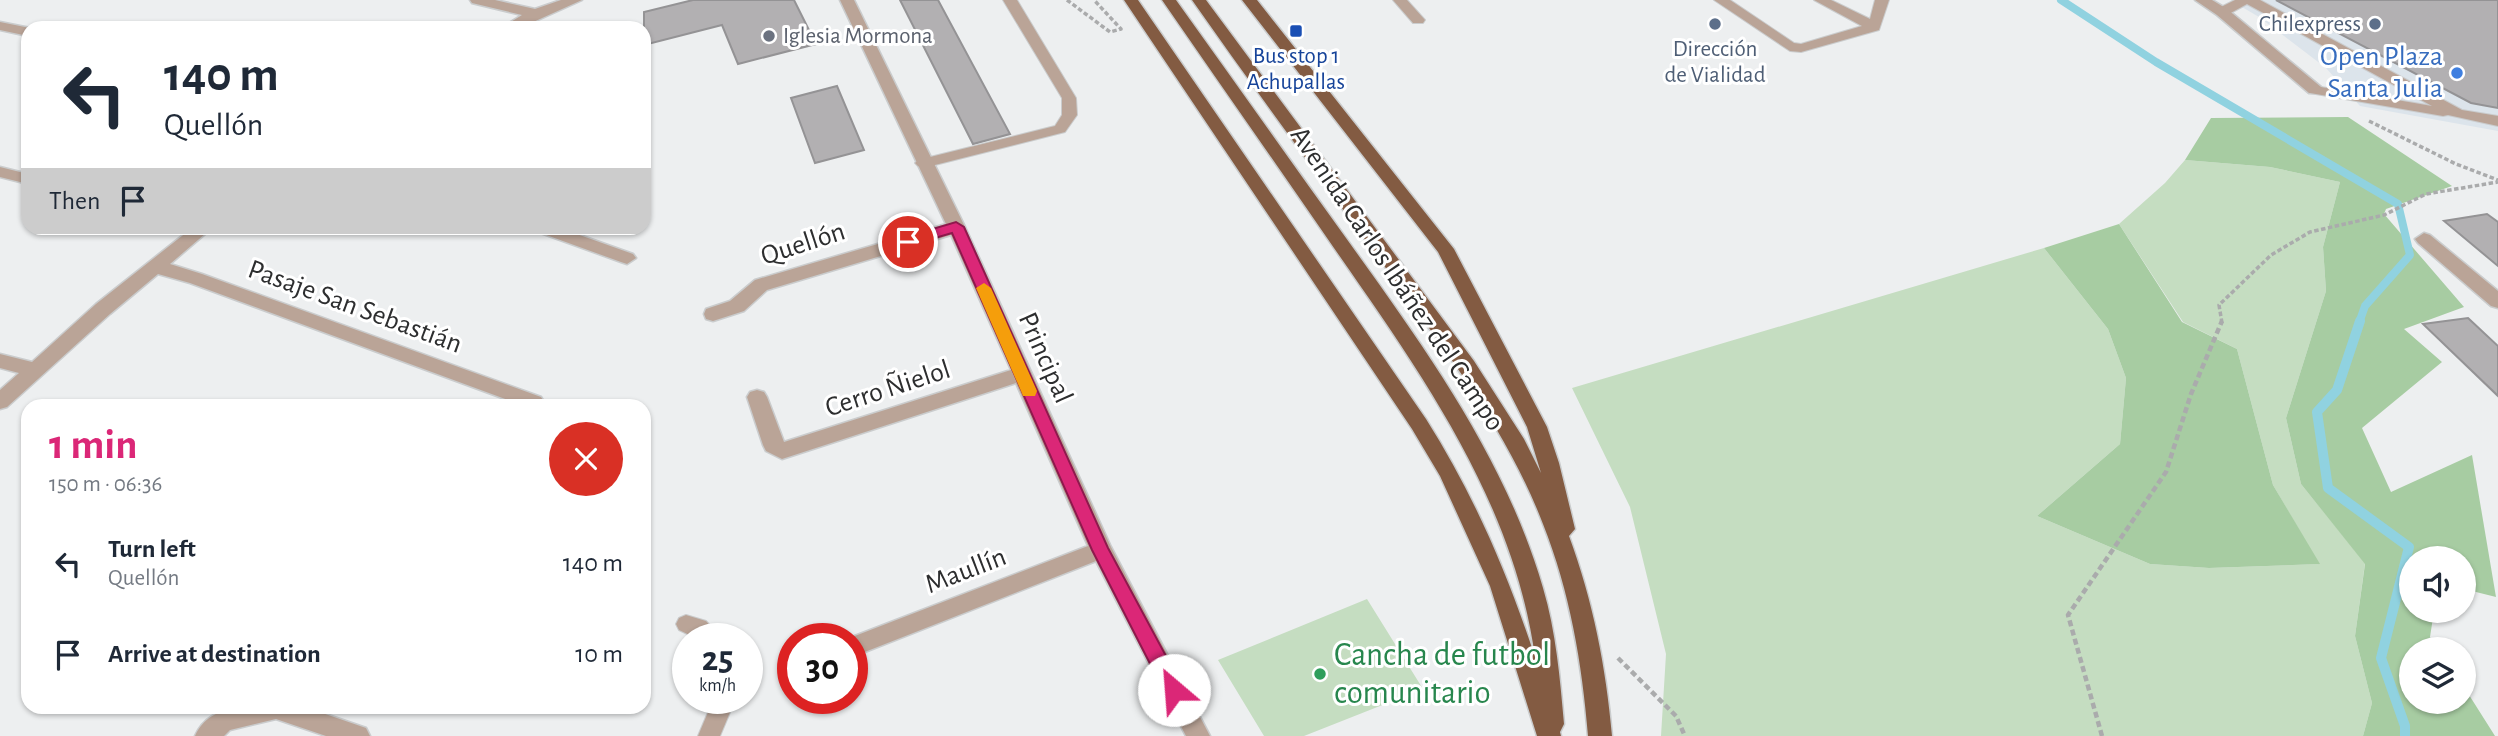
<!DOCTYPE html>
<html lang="en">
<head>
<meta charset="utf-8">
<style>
	body { margin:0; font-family:"Alegreya Sans",sans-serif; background:#f2f2f3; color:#1f2937; height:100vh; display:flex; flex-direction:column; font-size:26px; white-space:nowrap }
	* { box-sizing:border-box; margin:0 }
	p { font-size:23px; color:#747a83 }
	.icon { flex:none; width:38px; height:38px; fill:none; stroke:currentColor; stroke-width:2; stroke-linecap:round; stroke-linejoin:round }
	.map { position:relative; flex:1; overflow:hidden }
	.details { position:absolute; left:21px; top:399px; width:630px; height:315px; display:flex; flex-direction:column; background:#fff; border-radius:21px; box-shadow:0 2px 5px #0004 }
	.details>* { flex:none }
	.guide { position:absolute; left:21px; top:21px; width:630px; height:214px; border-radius:21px; box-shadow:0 2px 5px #0004; background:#fff; color:#1f2937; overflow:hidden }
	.fabs { position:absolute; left:2399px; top:546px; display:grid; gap:14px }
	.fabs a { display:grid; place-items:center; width:77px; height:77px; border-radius:50%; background:#fff; box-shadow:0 2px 5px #0004; font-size:35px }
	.speed { position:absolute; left:672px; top:623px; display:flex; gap:14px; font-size:35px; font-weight:700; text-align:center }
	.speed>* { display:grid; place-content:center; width:91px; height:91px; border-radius:50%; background:#fff; box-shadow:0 2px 5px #0004; line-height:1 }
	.speed small { font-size:18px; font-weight:400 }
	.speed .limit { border:10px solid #d22; background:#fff; color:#111 }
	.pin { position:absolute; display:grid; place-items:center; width:60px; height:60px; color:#fff; margin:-30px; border:4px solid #fff; border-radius:50%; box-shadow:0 2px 7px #0007 }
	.me { position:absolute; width:77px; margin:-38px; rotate:333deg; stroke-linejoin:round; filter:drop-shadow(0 0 5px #0008) }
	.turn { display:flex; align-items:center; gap:24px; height:147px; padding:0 28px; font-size:32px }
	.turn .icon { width:91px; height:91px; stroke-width:2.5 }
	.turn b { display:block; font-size:49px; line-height:60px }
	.then { display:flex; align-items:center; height:66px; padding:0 28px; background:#0003; gap:14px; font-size:26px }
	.round { display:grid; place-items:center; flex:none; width:74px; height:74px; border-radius:37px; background:#f2f2f3 }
	.summary { display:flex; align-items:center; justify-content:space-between; height:119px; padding:0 28px }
	h1 { font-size:42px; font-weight:600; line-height:52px; color:#db2777 }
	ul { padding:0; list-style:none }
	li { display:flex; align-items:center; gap:21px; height:91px; padding:0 28px }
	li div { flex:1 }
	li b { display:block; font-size:26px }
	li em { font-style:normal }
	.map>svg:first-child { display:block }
	.built { fill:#dce4eb }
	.green { fill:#c5ddc1 }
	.forest { fill:#a7cca2 }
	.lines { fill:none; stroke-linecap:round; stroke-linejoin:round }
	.stream-far1 { stroke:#90d2e0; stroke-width:8 }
	.stream { stroke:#90d2e0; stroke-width:10 }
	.building { fill:#b2b0b2; stroke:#949395; stroke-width:2 }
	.service-casing { stroke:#cacccd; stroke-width:2 }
	.minor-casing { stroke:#cacccd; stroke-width:3 }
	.trunk-casing { stroke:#cacccd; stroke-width:3 }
	.path-far1 { stroke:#aaabac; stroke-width:3.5; stroke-dasharray:4.5 2.5; stroke-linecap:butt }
	.path { stroke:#aaabac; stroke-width:4.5; stroke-dasharray:6 3.5; stroke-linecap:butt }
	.service { fill:#baa497; fill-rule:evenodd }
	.minor { fill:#baa497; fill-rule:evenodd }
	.trunk { fill:#835b42; fill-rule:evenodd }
	.route { fill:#db2777; stroke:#8e194d; stroke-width:2 }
	.slow { fill:#f59e0b }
	.service-dot { fill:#5c6f8a; stroke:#fff; stroke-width:2.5 }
	.transit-dot { fill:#1a4fb4; stroke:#fff; stroke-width:2.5 }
	.worship-dot { fill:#6b7280; stroke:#fff; stroke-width:2.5 }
	.shop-dot { fill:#3f7fe0; stroke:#fff; stroke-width:2.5 }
	.leisure-dot { fill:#2e9e5b; stroke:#fff; stroke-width:2.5 }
	.labels { text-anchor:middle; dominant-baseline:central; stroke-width:6; stroke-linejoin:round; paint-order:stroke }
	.far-service-label { font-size:23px; fill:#4e5e75; stroke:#fff; text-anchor:end }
	.far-worship-label { font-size:23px; fill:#5b616d; stroke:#fff; text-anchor:start }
	.far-transit-label { font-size:23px; fill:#164399; stroke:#fff }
	.shop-label { font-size:28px; fill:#366cbe; stroke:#fff; text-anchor:end }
	.street-label { font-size:28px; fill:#2d2e2f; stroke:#fff }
	.near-leisure-label { font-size:33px; fill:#27864d; stroke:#fff; text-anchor:start }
</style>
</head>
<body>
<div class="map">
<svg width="2498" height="736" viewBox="0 0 2498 736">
	<rect width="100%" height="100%" fill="#edeff0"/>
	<!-- built -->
	<path class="built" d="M2230,0H2498V131L2360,106L2326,68L2259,17Z"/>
	<!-- green -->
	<path class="green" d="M2185,160L2270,167L2340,182L2323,247L2326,291L2286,418L2301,484L2365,563L2355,636L2372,703L2363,736H1661L1666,654L1630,507L1572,388L2044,248L2108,329L2126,378L2120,444L2037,516L2150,564L2209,568L2319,564L2273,485L2237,349L2183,322L2119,224L2165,183Z
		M1367,599L1423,689L1304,736H1264L1218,660Z"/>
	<!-- forest -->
	<path class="forest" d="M2348,117L2452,186L2386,209L2384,214L2464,307L2404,329L2442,362L2362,428L2391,492L2472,455L2496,597L2464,589V558H2412V611H2434L2430,637L2438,649H2412V702H2464V687L2495,736H2363L2372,703L2355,636L2365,564L2301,484L2286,418L2326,291L2323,247L2340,182L2270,167L2185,160L2211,118Z
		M2119,224L2182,322L2237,349L2273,485L2320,564L2209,568L2150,564L2037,516L2120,444L2126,378L2108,329L2044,248Z"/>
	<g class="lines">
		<!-- stream-far1 -->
		<path class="stream-far1" d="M2061,0L2156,62L2398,204L2410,255L2365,306L2359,323"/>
		<!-- stream -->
		<path class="stream" d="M2360,321L2337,390L2317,412L2328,488L2409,547L2381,658L2405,726V736"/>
	</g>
	<!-- building -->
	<path class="building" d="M693,0H794L816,44L738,64L722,25L644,45V12Z
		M900,0H938L1010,134L973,144Z
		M2276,0H2498V108L2471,103Z
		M837,86L864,150L815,163L791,98Z
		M2487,214L2498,222V266L2444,221Z
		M2468,318L2498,346V396L2423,324Z"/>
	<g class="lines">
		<!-- service casing -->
		<g class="service-casing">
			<path id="service" d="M1003,0H1017L1076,98L1077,115L1065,132L923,168L918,166L915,163L918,160L1055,126L1062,115V98Z
				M1393,0H1407L1425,20L1423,23H1413Z
				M1714,0H1730L1794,43L1801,44L1862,26L1814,0H1831L1870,19L1875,0H1889L1879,30L1801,52L1790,51Z
				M2235,0H2260L2462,110L2498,116V126L2448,115L2443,116L2310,93V87L2315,86L2432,106L2247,4L2227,15H2217V9Z
				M686,615L706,621L722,639H698L679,630L676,624L679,618Z
				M714,698H736L720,736H698Z"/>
		</g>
		<!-- minor casing -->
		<g class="minor-casing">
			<path id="minor" d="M470,0H495L535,9L561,0H582L520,28H501L522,15L472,3Z
				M840,0H854L965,227L1111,547L1210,736H1186L1096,561L852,657V639H847L1088,546L1016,383L782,459L766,451L763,445L747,397L750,392L757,390L764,392L767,397L784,442L1011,370L951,235L767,290L744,311L713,321L706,319L704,314L706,309L730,301L755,280L946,224Z
				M2195,0H2212L2227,9L2321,87L2323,90L2321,93H2309L2217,15Z
				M0,22L30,28L28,36L0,30Z
				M0,167L28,174V184L0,177Z
				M192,228H212L170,264L202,274L541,397L544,402L542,406H524L190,283L158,274L110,314L7,407L0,409V390L19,373L0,368V354L32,362L96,304Z
				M535,228H560L633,254L636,258L627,264L621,262L538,232Z
				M2424,233L2430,235L2498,291V308L2491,306L2418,243L2415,239Z
				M236,707H305L366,728L370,736H326L276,719L230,730L224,736H195C203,718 218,711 236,707Z"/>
		</g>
		<!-- trunk casing -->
		<g class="trunk-casing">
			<path id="trunk" d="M1124,0H1138L1426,419C1474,495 1507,572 1535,657C1514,502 1421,373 1334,248C1277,165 1219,83 1162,0H1176C1233,79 1289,159 1346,238C1424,347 1505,457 1543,588C1556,632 1560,678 1564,724L1560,732L1561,736H1537L1490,586L1440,476L1412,429Z
				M1192,0H1206L1474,361L1524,439L1541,473L1527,427L1438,252L1242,0H1257L1454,249L1547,427L1559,463L1575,529L1569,536C1593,601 1606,667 1612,736H1588C1582,663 1570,592 1543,524C1507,430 1446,352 1388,271C1322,181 1256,91 1192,0Z"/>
		</g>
		<!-- path-far1 -->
		<path class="path-far1" d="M1067,0L1110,32L1121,29L1094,0
			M2369,121L2456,164L2498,180
			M2222,323L2219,305L2271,255L2310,232L2384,215L2426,194L2498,182"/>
		<!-- path -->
		<path class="path" d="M1618,658L1676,716L1685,736
			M2102,736L2068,615L2166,472L2191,394L2222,321"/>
		<!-- service -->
		<use href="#service" class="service"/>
		<!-- minor -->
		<use href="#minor" class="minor"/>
		<!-- trunk -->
		<use href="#trunk" class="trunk"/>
	</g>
	<!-- route -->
	<path class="route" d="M956,222L964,227L1108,548L1181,684L1184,690L1181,697L1174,699L1167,697L1092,550L952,233L908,246L900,242L902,238Z"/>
	<!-- slow -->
	<path class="slow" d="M984,283L991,288L1037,391L1035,396H1023L1021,391L976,288Z"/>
	<!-- markers -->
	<g class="service-dot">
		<circle cx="1715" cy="24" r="7"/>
		<circle cx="2375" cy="24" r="7"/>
	</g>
	<rect class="transit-dot" x="1289" y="24" width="14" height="14" rx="3.5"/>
	<circle class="worship-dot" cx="769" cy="36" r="7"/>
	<circle class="shop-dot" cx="2457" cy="73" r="7"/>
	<circle class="leisure-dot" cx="1320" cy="674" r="7"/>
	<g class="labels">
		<!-- far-service labels -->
		<g class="far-service-label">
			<text x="2361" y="24">Chilexpress</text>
			<text x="1715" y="49" text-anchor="middle">Dirección<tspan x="1715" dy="26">de Vialidad</tspan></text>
		</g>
		<!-- far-worship labels -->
		<g class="far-worship-label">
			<text x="783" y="36">Iglesia Mormona</text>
		</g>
		<!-- far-transit labels -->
		<g class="far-transit-label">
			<text x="1296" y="56">Bus stop 1<tspan x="1296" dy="26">Achupallas</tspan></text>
		</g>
		<!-- shop labels -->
		<g class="shop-label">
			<text x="2443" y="57">Open Plaza<tspan x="2443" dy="32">Santa Julia</tspan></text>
		</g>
		<!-- street labels -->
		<g class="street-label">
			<text transform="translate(803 244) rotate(-18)">Quellón</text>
			<text transform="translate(1397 279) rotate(56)">Avenida Carlos Ibáñez del Campo</text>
			<text transform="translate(355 307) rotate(20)">Pasaje San Sebastián</text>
			<text transform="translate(1045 358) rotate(66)">Principal</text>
			<text transform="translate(888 389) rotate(-18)">Cerro Ñielol</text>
			<text transform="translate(966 571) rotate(-21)">Maullín</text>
		</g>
		<!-- near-leisure labels -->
		<g class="near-leisure-label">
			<text x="1334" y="655">Cancha de futbol<tspan x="1334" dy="38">comunitario</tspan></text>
		</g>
	</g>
</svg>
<div class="fabs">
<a><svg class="icon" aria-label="sound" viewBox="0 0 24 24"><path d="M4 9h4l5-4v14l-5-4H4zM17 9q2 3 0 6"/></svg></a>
<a><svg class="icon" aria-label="layers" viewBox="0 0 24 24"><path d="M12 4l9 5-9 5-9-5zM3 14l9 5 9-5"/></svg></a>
</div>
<div class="speed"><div>25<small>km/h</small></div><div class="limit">30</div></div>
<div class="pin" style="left:908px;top:242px;background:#d93025"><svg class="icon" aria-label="arrive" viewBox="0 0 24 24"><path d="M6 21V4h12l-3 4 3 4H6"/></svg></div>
<svg class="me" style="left:1174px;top:690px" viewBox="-20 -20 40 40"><circle r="19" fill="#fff"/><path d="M0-13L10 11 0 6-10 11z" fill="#db2777"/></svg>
<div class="guide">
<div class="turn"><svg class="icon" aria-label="left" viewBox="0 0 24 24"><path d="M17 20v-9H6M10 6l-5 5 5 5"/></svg><div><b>140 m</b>Quellón</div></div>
<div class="then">Then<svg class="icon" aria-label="arrive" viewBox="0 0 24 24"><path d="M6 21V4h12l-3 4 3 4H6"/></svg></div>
</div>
<section class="details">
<div class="summary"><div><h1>1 min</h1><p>150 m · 06:36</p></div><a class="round" style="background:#d93025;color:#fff"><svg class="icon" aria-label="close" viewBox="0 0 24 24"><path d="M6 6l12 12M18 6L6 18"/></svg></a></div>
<ul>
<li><svg class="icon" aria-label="left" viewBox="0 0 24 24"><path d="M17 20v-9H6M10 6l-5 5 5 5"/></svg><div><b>Turn left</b><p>Quellón</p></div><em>140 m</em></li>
<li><svg class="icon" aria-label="arrive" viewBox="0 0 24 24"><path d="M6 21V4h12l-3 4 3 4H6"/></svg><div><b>Arrive at destination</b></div><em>10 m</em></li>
</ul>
</section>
</div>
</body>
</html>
